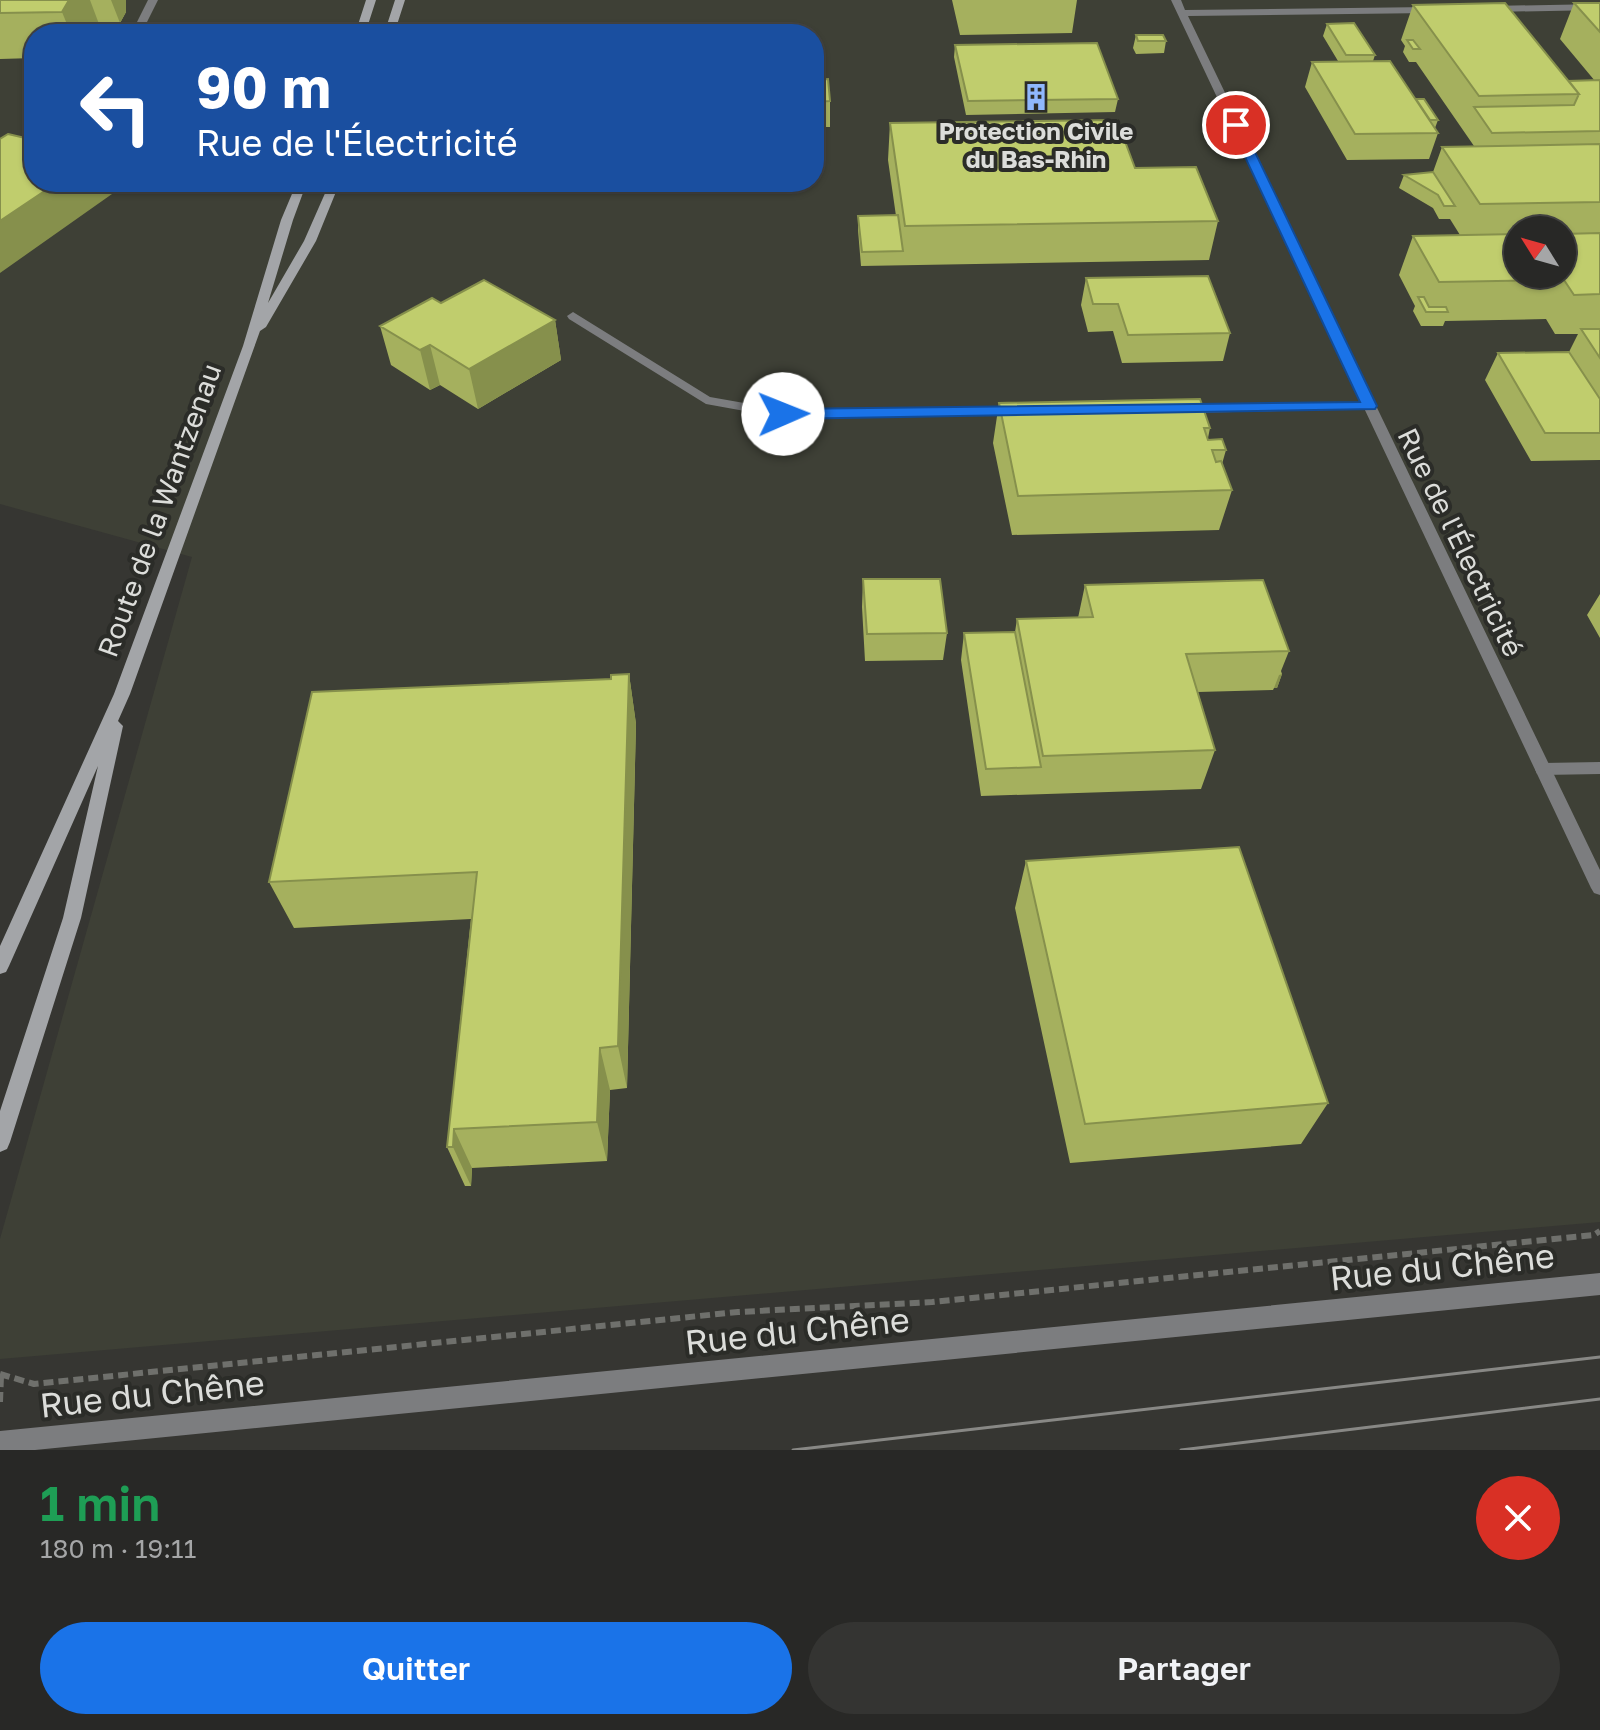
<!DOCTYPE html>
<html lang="fr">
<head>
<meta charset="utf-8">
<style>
	body { margin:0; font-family:"Golos Text",sans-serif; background:#343432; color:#f1f3f6; height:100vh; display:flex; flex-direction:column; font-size:30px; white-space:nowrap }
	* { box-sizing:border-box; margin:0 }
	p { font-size:26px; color:#a5a6a7 }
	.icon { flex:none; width:44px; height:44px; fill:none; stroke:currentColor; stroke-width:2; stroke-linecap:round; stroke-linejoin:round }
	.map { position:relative; height:1450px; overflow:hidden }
	.details { display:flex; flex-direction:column; background:#282826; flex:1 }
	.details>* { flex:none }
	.guide { position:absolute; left:24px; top:24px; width:800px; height:168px; border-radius:32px; box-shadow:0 2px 6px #0004,0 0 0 2px #444443; background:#1a4fa0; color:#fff; overflow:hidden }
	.needle { width:52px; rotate:307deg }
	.buttons { position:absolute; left:1504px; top:216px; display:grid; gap:16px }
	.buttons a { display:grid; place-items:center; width:72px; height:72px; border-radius:50%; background:#282826; box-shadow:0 2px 6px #0004,0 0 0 2px #444443; font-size:40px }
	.pin { position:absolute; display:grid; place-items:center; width:68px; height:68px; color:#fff; margin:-34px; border:4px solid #fff; border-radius:50%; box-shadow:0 2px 8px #0007 }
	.me { position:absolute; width:88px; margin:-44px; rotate:89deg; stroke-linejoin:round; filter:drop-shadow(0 0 6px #0008) }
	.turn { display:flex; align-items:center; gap:28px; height:168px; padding:0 40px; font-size:36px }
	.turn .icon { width:104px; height:104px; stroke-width:2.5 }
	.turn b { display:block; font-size:56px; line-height:68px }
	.round { display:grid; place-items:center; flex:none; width:84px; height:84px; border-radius:42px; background:#343432 }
	.head { display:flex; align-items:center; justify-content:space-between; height:136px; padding:0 40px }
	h1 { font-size:48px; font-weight:600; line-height:60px; color:#1e9e55 }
	.button { display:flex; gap:16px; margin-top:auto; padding:16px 40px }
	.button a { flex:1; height:92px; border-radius:48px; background:#1a73e8; color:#fff; font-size:32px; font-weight:600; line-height:92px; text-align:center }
	.button a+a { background:#343432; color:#f1f3f6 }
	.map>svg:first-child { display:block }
	.built { fill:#3e4036; fill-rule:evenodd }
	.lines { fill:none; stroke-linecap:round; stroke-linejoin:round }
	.path { stroke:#6f706c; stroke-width:6; stroke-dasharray:10 5; stroke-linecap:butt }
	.service { fill:#7c7d7f; fill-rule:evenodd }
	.minor { fill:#7c7d7f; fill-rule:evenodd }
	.secondary { fill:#a3a5a8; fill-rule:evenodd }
	.tram { stroke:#888885; stroke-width:3 }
	.wall { fill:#a5b05e; fill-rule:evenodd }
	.shaded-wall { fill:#86904c }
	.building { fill:#c0cd6d; stroke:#86904c; stroke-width:2 }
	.route { fill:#1a73e8; stroke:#114b97; stroke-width:2 }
	.labels { text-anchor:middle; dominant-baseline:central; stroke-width:8; stroke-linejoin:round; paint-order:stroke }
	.far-poi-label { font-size:24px; font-weight:bold; fill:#dcddda; stroke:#2b2c28 }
	.street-label { font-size:28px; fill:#dcddda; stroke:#2b2c28 }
	.near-street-label { font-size:34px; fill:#dcddda; stroke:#2b2c28 }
</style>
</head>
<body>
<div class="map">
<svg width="1600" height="1450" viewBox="0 0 1600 1450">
	<rect width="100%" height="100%" fill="#363632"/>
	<!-- built -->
	<path class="built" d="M0,0H1600V1222L0,1359V1239L192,557L0,504ZM34,34H814V182H34ZM1518,230H1562V274H1518Z"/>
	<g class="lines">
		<!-- path -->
		<path class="path" d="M0,1374L34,1384L738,1312L932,1302L1594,1235L1600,1231
			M0,1402L1,1376"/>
		<!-- service -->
		<path class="service" d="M148,0H158L141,34H131Z
			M573,312L710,397L783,410L1016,407L1022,411L1016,415L783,418L706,404L569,319L567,316Z
			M1370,402L1376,406L1375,409L1183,413L1177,409L1183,405Z
			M1600,762V774L1543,775L1537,774L1535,769L1537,764L1543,763Z"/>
		<!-- minor -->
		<path class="minor" d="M1171,0H1181L1185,10L1430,7L1435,10L1430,13L1188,16L1600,870V895L1594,893L1591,888Z
			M1600,4V10L1490,12L1485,9L1490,6Z
			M1600,1273V1295L35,1450H0V1431Z"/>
		<!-- secondary -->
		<path class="secondary" d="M366,0H376L365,34H355Z
			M395,0H405L394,34H384Z
			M297,182H307L293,220L268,303L304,241L330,182H340L316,241L266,327L260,331L130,694L118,721L123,726L81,918L10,1142L7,1149L0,1152V1111L63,918L98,766L9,966L6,972L0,974V946L114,694L243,346L281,220Z"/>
		<!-- tram -->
		<path class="tram" d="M793,1450L1600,1357
			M1181,1450L1600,1399"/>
	</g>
	<!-- wall -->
	<path class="wall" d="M0,0H126V12L120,23L99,24L93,34H34V58L0,59Z
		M952,0H1077L1072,33L960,35Z
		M1574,3H1600V460L1531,461L1485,380L1498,353L1569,352L1578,334H1555L1546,319L1445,321L1443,326H1421L1413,311L1415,306L1399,275L1413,236L1460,235L1450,219H1439L1433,208L1399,188L1404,175L1433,172L1442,147L1474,146L1416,62H1409L1403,52L1405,46L1401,40L1413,5L1569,81H1595L1560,39ZM1518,230H1562V274H1518Z
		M1327,24L1375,55L1373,61L1438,120L1435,128L1438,133L1429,159L1347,160L1305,87L1312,62L1338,61L1323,36Z
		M1136,35L1166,41L1164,53L1136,54L1133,48Z
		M955,45L1118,99L1115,112L966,115L954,57Z
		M814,80L830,101V127H814Z
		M890,123L1135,168L1218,221L1209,260L861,266L858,230V216H896L888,160Z
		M1086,278L1230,333L1223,361L1122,363L1113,331L1088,332L1081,305Z
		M441,303L555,320L561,360L478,409L440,385L430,390L391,365L380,326Z
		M999,403L1210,428L1208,438V440L1226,450L1222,464L1232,490L1219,530L1012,535L993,443Z
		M863,579L947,633L943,660L865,661L862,607Z
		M1085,585L1289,651L1281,671L1282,674L1277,688H1274L1273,690L1198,692L1215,750L1201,789L981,796L961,660L964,633L1015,632L1017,619L1078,618Z
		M1600,594V638L1587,615Z
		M629,674L636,724L627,1088L610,1090L607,1161L472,1168L471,1186H465L447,1147L471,919L294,928L269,882L611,679Z
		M1026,861L1328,1103L1301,1144L1070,1163L1015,908Z"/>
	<!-- shaded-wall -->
	<path class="shaded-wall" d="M69,0H90L99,24L93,34H71L62,12Z
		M111,0H126V12L120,23Z
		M58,182H107L112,194L0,273V221Z
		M555,320L561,360L478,409L469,369Z
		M430,345L440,385L430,390L420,350Z
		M629,674L636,724L627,1088L618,1046Z
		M1282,674L1277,688H1274L1279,675Z
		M600,1048L610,1090L607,1161L597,1122Z
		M454,1129L472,1168L471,1186L453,1147Z"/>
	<!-- building -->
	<path class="building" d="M0,0H69L62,12L0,13Z
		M1505,3L1579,94L1479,96L1413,5Z
		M1574,3H1600V32Z
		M1354,23L1375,55H1346L1327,24Z
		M1136,35H1163L1166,41H1138Z
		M1407,40H1413L1420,49H1413Z
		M1097,43L1118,99L968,101L955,45Z
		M1390,61L1438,133L1355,134L1312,62Z
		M828,79L830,101L814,102V80Z
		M1600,80V131L1492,133L1474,107L1574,105L1579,94L1569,81Z
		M1416,99H1424L1438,120H1430Z
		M1117,120L1135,168L1196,167L1218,221L905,226L890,123Z
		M8,134L34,140V182H58L0,221V139Z
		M1600,144V202L1480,204L1442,147Z
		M1433,172L1455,206H1444L1438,195L1404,175Z
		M898,215L903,251L862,252L858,216Z
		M1600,233V294L1574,295L1564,280L1439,282L1413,236L1518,234V274H1562V234Z
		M1208,276L1230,333L1128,335L1118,304H1093L1086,278Z
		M484,280L555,320L469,369L430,345L420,350L380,326L432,298L441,303Z
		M1418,297H1424L1429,307H1446L1448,312H1426Z
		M1581,329H1600V358Z
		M1569,352L1600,399V433H1545L1498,353Z
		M1200,399L1210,428H1204L1208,440L1222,439L1226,450H1212L1216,462L1221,461L1232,490L1018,496L999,403Z
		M863,579H940L947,633L867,634Z
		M1263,580L1289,651L1186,654L1215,750L1043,756L1017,619L1093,617L1085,585Z
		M1015,632L1041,767L986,769L964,633Z
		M629,674L618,1046L600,1048L597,1122L454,1129L453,1147H447L477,872L269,882L312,692L611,679V675Z
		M1239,847L1328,1103L1085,1124L1026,861Z"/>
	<!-- route -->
	<path class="route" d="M1236,122L1242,125L1377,406L1375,409L783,419L776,414L783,409L1360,402L1230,125Z"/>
	<!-- icons -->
	<defs>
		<g id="building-bare" transform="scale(2.16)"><path d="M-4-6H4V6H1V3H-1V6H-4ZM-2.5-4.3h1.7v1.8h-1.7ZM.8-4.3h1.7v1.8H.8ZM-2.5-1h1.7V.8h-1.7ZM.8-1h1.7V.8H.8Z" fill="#8fb8fd" stroke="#2b2c28" stroke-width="2.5" paint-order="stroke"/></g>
	</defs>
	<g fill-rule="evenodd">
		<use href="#building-bare" x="1036" y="97"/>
	</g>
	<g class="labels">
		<!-- far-poi labels -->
		<g class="far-poi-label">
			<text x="1036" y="130">Protection Civile<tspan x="1036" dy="28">du Bas-Rhin</tspan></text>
		</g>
		<!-- street labels -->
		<g class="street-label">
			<text transform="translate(159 510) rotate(-70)">Route de la Wantzenau</text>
			<text transform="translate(1461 542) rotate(64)">Rue de l'Électricité</text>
		</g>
		<!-- near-street labels -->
		<g class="near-street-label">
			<text transform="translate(1442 1266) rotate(-6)">Rue du Chêne</text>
			<text transform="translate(797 1330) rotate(-6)">Rue du Chêne</text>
			<text transform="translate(152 1393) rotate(-6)">Rue du Chêne</text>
		</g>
	</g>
</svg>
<div class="buttons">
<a><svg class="needle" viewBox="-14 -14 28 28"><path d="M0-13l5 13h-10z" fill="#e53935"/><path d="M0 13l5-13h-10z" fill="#a5a6a7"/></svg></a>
</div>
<div class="pin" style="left:1236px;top:125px;background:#d93025"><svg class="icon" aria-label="arrive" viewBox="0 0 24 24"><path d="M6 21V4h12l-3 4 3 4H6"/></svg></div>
<svg class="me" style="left:783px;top:414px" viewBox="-20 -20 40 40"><circle r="19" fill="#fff"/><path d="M0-13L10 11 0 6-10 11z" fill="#1a73e8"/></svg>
<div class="guide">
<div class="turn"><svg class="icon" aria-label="left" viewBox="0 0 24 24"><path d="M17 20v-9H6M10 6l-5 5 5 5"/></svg><div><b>90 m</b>Rue de l'Électricité</div></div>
</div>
</div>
<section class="details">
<div class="head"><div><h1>1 min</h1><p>180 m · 19:11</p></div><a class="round" style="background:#d93025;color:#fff"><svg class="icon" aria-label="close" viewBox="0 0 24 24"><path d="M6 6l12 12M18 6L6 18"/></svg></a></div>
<div class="button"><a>Quitter</a><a>Partager</a></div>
</section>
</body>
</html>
